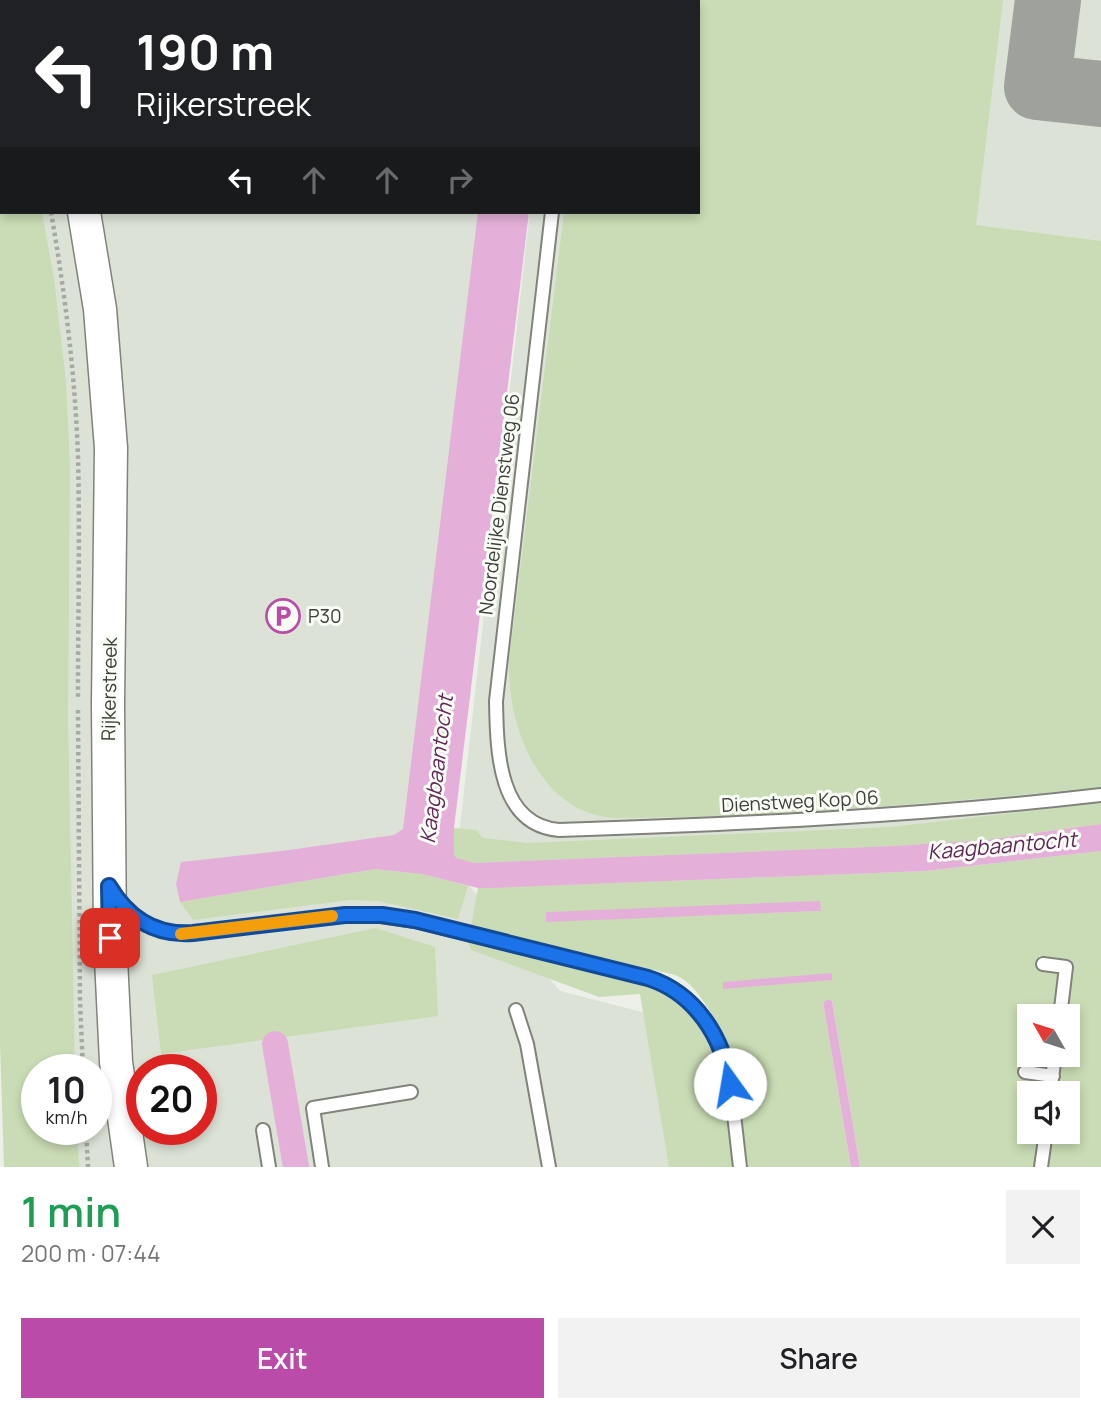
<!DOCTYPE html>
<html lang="en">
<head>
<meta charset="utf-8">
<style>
	body { margin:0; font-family:Manrope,sans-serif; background:#f2f2f2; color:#202124; height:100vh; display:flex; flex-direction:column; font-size:26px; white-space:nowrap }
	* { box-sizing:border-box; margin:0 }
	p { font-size:23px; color:#757577 }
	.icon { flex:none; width:38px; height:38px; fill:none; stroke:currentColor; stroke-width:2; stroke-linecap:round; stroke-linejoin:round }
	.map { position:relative; height:1167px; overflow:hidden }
	.side { display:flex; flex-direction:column; background:#fff; flex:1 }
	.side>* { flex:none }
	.hud { position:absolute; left:0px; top:0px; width:700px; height:214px; box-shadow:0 4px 10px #0003; background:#202124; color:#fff; overflow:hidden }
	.needle { width:46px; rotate:309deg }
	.buttons { position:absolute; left:1017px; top:1004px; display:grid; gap:14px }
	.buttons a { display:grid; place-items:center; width:63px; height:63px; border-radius:0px; background:#fff; box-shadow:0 4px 10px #0003; font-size:35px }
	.speed { position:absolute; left:21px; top:1054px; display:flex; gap:14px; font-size:35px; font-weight:700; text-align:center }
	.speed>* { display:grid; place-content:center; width:91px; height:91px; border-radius:50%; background:#fff; box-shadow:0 4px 10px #0003; line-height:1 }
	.speed small { font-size:18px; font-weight:400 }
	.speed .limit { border:10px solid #d22; background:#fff; color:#111 }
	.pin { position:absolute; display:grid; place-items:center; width:60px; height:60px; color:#fff; margin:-30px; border-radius:14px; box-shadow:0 4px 10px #0006 }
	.me { position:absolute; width:77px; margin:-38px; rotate:347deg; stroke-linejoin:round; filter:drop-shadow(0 0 5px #0008) }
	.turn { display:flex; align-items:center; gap:24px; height:147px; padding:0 21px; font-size:32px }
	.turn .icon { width:91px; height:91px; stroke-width:2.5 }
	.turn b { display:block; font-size:49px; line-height:60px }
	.lanes { display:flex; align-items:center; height:66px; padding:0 21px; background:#0003; justify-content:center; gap:35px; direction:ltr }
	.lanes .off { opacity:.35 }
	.round { display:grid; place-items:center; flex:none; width:74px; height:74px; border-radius:0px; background:#f2f2f2 }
	.overview { display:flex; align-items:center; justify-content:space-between; height:119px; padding:0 21px }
	h1 { font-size:42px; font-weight:600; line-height:52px; color:#1e9e55 }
	.cta { display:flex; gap:14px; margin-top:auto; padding:14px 21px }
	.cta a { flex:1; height:80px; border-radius:0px; background:#ba4ba8; color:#fff; font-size:28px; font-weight:600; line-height:80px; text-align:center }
	.cta a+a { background:#f2f2f2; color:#202124 }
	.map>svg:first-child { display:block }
	.built { fill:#dce3d6; fill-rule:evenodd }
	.green { fill:#cadcb5; fill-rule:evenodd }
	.water { fill:#e4b0d9 }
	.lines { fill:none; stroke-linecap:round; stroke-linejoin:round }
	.canal { stroke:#e4b0d9; stroke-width:26 }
	.taxiway { stroke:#9fa29c; stroke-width:66 }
	.lane-casing { stroke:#80837c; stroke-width:16 }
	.secondary-casing { stroke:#80837c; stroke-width:35 }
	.path { stroke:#a7aaa4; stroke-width:4.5; stroke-dasharray:3.5 3.5; stroke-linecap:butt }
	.lane { stroke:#fff; stroke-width:12 }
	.secondary { stroke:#fff; stroke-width:32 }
	.route-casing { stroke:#114b97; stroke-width:18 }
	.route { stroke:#1a73e8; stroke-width:12 }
	.slow { stroke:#f59e0b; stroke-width:12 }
	.labels { text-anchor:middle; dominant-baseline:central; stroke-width:6; stroke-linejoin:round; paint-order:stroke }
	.street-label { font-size:19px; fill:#3c3e3b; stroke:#fafdf6 }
	.poi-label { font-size:19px; fill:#3c3e3b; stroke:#fafdf6; text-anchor:start }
	.water-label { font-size:21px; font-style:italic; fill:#612558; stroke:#fafdf6 }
</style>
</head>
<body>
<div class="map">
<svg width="1101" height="1167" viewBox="0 0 1101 1167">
	<rect width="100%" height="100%" fill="#ecf0e8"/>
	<!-- built -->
	<path class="built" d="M0,0H512L2,2V186Z
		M554,0H1101V846L465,881L560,991L650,1014L678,1167H58L56,1129H96V1069H52L8,212H487L415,824L455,869L530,212H698V2H554ZM142,1069H201V1129H142Z"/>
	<!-- green -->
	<path class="green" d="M589,0H1003L976,225L1101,241V787C939,803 776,817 613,818C539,812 507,726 509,661L564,212H698V2H589Z
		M0,34L2,212H42L54,278L66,381L70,465L68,718L75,1069H37V1129H77L79,1167H4L0,1044Z
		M1101,803V824L986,840L894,846L474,863L456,859L454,855V828L476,830L483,838L528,843L890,827Z
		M1101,851V1167H1046L1051,1132H1068V1094H1055L1060,1055H1068V1017H1065L1071,960L1039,956L1037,970L1060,972L1054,1017H1029V1055H1049L1047,1068L1025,1065L1024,1067L1023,1080L1044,1083L1043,1094H1029V1132H1038L1034,1167H860L832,1001L828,999L824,1002V1008L851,1167H748C740,1107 740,1057 706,1005C697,992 690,981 675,975L471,926L478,888L926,871ZM821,910L820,911L546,921V912Z
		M375,869L422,874L468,886L458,919L378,901L350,900L193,920L180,902Z
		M376,928L435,947L438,1016L161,1054L152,975Z
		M465,935L618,978L656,985L677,1000L696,1017L714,1045L721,1068L735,1167H669L640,994L599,997L471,950Z"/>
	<!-- water -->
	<path class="water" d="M478,212H529L454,828V854L456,858L474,863L894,846L986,840L1101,824V851L926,871L492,888H478L422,874L375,869L180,902L176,884L181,862L289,850L394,835L403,829Z
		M820,901L821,911L546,922V912Z
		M832,973V980L723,989V982Z
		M828,999L832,1001L860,1167H851L824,1008V1002Z"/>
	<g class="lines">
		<!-- canal -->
		<path class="canal" d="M275,1044L296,1167"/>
		<!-- taxiway -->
		<path class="taxiway" d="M1048,0L1037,87L1101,94"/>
		<!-- lane casing -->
		<g class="lane-casing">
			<path id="lane" d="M577,2V0
				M552,212L496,701C497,748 497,825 559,830C740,824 921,816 1101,795
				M117,898L131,914L146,925L173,933H193L345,915H373L415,921L648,978C731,1003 731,1096 740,1167
				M1043,964L1066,967L1060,1017
				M516,1010L527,1044L549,1167
				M1025,1072L1053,1076
				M1050,1094L1055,1055
				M263,1130L269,1167
				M322,1167L313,1108L411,1092
				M1041,1167L1046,1132"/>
		</g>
		<!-- secondary casing -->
		<g class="secondary-casing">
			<path id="secondary" d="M34,0L35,2
				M84,212L100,309L111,448L108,704L110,938L116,1062L131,1167"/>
		</g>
		<!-- path -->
		<path class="path" d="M0,3L2,9
			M51,212C65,293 75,374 78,456C80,537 78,617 78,697
			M78,710L80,1002L83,1069
			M86,1129L88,1167"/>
		<!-- lane -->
		<use href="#lane" class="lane"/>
		<!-- secondary -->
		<use href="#secondary" class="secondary"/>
	</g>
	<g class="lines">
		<!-- route casing -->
		<g class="route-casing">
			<path id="route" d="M110,938L109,886C128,918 155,936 193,933L345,915H382L415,920L648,978C695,993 723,1037 730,1084"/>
		</g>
		<!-- route -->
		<use href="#route" class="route"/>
		<!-- slow -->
		<path class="slow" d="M181,934L332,916"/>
	</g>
	<!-- icons -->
	<defs>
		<g id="parking-ring" transform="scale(1.75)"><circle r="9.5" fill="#fafdf6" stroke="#ba4ba8" stroke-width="1.5"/><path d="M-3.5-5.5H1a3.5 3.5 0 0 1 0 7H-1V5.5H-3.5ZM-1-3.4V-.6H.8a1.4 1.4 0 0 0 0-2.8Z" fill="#ba4ba8"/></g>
	</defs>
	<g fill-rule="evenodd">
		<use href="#parking-ring" x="283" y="616"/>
	</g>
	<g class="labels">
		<!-- street labels -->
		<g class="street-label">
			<text transform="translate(499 504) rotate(-83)">Noordelijke Dienstweg 06</text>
			<text transform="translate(109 689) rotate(-89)">Rijkerstreek</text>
			<text transform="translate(800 801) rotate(-3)">Dienstweg Kop 06</text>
		</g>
		<!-- poi labels -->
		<g class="poi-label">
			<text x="308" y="616">P30</text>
		</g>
		<!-- water labels -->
		<g class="water-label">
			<text transform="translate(436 769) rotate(-83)">Kaagbaantocht</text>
			<text transform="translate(1002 845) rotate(-5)">Kaagbaantocht</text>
		</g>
	</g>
</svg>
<div class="buttons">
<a><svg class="needle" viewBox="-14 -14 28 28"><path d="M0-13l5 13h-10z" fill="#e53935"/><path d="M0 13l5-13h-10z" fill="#757577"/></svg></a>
<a><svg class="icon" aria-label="sound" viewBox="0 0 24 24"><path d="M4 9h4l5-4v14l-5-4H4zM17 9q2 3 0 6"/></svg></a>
</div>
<div class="speed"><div>10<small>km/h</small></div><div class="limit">20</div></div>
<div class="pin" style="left:110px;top:938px;background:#d93025"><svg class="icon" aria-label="arrive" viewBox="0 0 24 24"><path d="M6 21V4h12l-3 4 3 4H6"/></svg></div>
<svg class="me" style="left:730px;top:1084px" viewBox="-20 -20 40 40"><circle r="19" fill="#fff"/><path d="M0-13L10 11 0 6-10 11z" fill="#1a73e8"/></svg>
<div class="hud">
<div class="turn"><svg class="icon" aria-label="left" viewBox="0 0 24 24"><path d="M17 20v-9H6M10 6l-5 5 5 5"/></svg><div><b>190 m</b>Rijkerstreek</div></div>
<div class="lanes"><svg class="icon" aria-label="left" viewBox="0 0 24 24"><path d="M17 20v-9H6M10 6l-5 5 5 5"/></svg><svg class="icon off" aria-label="ahead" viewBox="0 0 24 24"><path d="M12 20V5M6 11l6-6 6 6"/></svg><svg class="icon off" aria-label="ahead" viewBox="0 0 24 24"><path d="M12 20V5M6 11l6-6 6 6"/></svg><svg class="icon off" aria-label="right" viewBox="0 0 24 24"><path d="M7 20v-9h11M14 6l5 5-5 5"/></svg></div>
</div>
</div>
<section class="side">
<div class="overview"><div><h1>1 min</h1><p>200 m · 07:44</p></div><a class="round"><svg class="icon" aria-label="close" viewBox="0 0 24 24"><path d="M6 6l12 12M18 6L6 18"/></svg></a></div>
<div class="cta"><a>Exit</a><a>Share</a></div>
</section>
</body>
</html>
